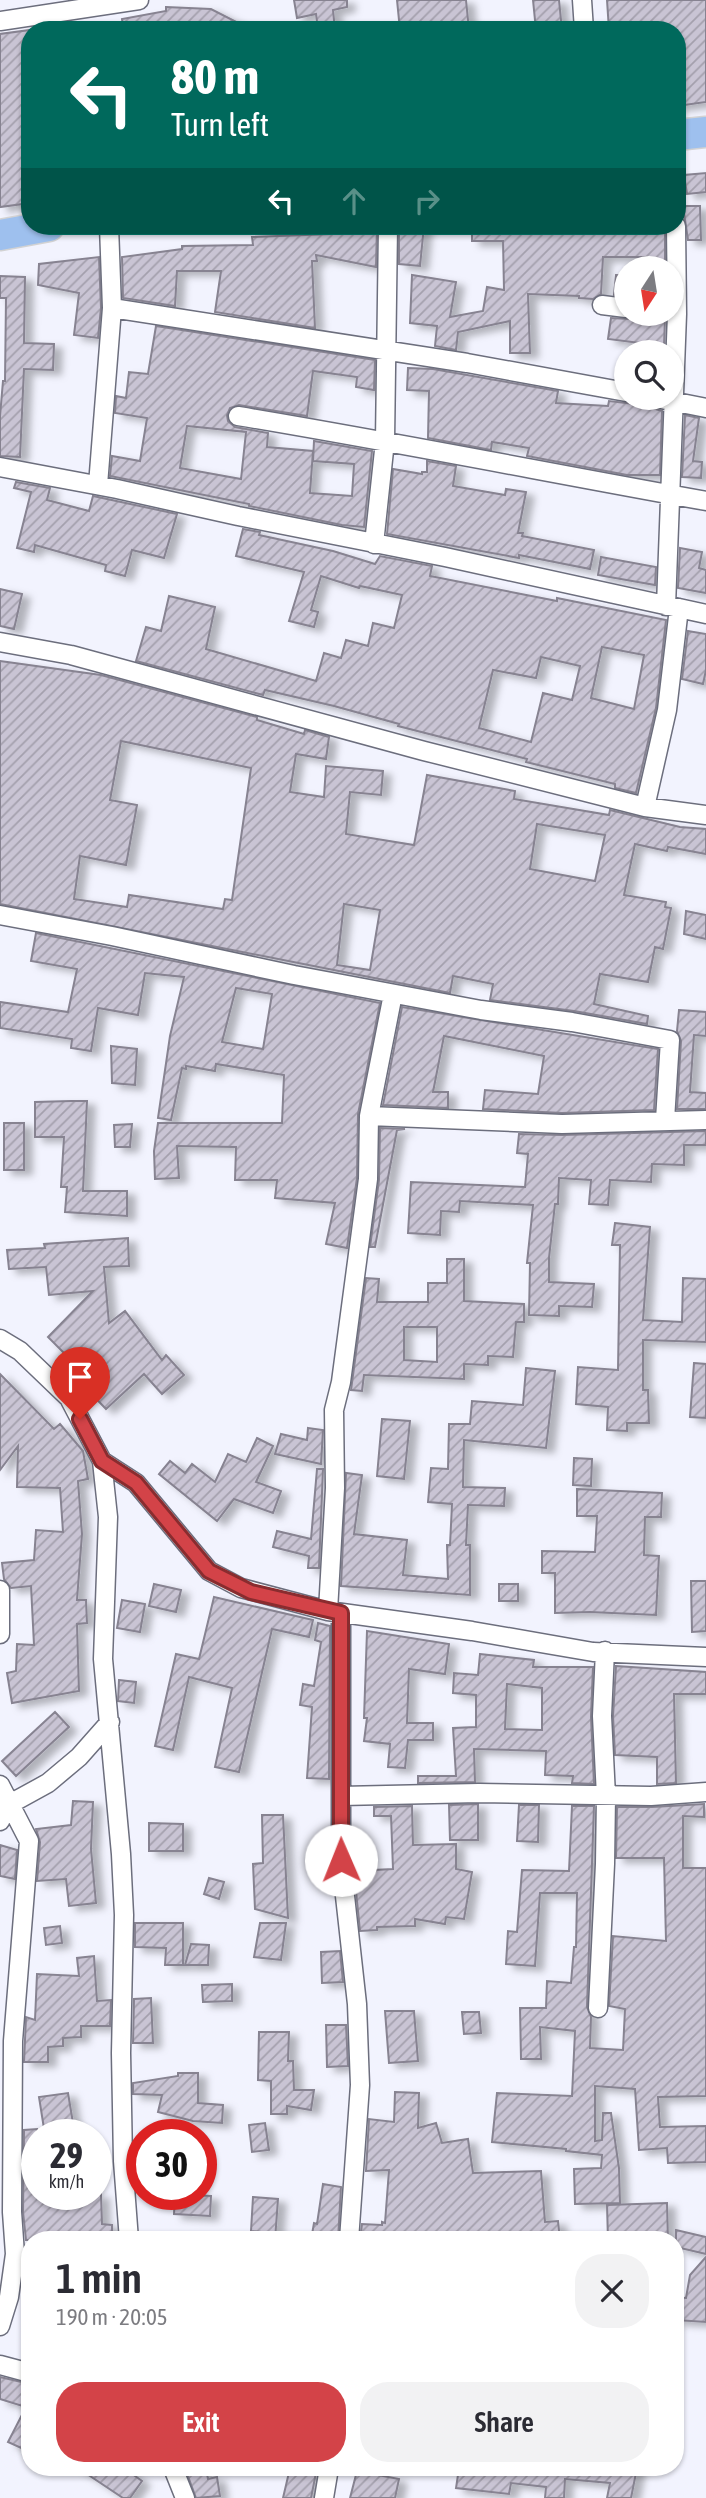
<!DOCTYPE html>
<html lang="en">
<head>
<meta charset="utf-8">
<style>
	body { margin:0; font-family:"Asap Condensed",sans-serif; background:#f2f2f3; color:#2b2b33; height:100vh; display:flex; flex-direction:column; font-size:26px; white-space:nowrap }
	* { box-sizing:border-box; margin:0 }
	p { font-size:23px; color:#7c7c81 }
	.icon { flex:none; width:38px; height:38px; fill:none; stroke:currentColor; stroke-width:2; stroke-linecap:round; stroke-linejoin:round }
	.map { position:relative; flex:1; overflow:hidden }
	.sheet { position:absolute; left:21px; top:2231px; width:663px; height:245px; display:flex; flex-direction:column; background:#fff; border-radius:28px; box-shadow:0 2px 5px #0004 }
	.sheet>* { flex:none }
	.hud { position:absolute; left:21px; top:21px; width:665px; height:214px; border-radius:28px; box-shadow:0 2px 5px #0004; background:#00695c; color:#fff; overflow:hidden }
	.needle { width:46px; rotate:192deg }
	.fabs { position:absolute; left:614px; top:256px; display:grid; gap:14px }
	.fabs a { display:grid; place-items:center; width:70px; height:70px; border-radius:50%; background:#fff; box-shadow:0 2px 5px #0004; font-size:35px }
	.speed { position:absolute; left:21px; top:2119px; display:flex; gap:14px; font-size:35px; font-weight:700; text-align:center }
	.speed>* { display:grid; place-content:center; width:91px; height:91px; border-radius:50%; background:#fff; box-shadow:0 2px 5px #0004; line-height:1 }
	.speed small { font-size:18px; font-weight:400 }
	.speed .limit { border:10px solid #d22; background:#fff; color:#111 }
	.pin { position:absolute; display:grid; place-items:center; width:60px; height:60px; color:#fff; margin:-72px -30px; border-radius:50% 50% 50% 0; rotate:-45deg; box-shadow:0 0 7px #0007 }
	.pin .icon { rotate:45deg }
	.me { position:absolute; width:77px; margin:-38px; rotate:359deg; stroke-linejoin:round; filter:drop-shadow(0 0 5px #0008) }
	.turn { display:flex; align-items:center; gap:24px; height:147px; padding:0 35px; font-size:32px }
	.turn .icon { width:91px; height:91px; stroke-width:2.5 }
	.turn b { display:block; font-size:49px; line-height:60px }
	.lanes { display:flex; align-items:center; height:66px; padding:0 35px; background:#0003; justify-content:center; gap:35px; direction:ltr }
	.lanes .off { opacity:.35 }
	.round { display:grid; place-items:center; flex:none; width:74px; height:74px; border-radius:28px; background:#f2f2f3 }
	.overview { display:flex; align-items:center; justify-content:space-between; height:119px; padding:0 35px }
	h1 { font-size:42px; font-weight:600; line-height:52px }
	.primary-button { display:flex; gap:14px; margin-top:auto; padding:14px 35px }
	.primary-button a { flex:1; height:80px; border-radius:28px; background:#d34348; color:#fff; font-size:28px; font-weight:600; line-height:80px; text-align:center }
	.primary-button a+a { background:#f2f2f3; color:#2b2b33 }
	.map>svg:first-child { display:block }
	.building { fill:url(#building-hatch); stroke:#878391; stroke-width:2; fill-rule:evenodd; filter:url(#shadow) }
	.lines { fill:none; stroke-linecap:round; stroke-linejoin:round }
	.minor-casing { stroke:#6c6e7d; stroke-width:21 }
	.trunk-casing { stroke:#d2d2d3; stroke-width:33 }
	.minor { stroke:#fff; stroke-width:18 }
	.trunk { stroke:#9ec0ee; stroke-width:30 }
	.route-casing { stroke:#892c2f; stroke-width:18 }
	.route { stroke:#d34348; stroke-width:12 }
</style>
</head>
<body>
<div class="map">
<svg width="706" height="2498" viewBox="0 0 706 2498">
	<defs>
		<pattern id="building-hatch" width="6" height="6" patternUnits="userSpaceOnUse" patternTransform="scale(1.75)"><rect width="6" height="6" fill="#c9c4d4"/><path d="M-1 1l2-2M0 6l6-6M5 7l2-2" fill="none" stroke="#a4a0ad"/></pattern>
		<filter id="shadow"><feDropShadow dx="8" dy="4.5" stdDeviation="3.5" flood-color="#0004"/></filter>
	</defs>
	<rect width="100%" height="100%" fill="#f2f3fe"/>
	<!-- building -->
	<path class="building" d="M294,0H347V7L333,10L335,30H318L316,14L297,18Z
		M397,0H466L469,30H400Z
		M533,0H559L562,30H536Z
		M607,0H706V102L677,106V30H609Z
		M166,7L211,9L252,30L123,26L122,19L166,11Z
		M30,30V203L0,207V34Z
		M706,173V192L687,194L684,175Z
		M683,206H700L701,240H688Z
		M331,226H377L376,267L316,255L317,261H312L315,328L215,312L221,271H177L175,306L123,298L122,257L182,249V246L253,245L252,237L331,234Z
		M399,226H424L420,266L399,264Z
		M472,226H531L577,229V226H637V231H665V268H647V257H603L601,294L593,299L579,298V296L528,294L530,353H510V321L458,332L456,350L435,346L437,326L410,323L412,275L456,282L450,317L483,311L487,287L504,290L503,241H472Z
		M99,257L101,308L98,338L74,335L79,293L38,285L39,264Z
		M616,275L626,276V297L614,295Z
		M0,276L25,277L24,343L54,344L53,370L24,369L20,457L0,456V416L3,381H5L6,298H0Z
		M636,314L665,318L664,346L608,339L611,318L630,319Z
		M156,326L375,360L374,390L356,387L357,377L313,371L307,416L239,405L230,408L227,415L228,421L235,427L268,433L267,447L313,451L310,493L352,496L354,464L313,461L314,441L372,451L364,527L342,525L249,506V504L110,476L112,456L140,461L147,418L115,413L116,396L126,398L129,372L148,374ZM187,426L246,432L241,479L180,468Z
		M408,368L433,369L558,391L556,403L608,406L609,401L643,405L662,411L660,475H627L527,456L529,448L492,442L491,450L428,438L429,391L407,390Z
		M685,415L699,418L693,461L702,462L701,478L682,477Z
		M427,461L456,466L453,486L505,495L506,489L526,492L518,533H523L522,536L594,550L590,569L519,555V558L387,534L393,469L422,474V472H427Z
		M16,482L50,488L47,500L89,511L93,496L177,514L164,558L132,550L125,576L105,571L106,565L35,545L34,552L17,548L31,492L14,488Z
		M243,529L260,532L259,535L333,551L375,564L380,556L432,566L430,576L557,601V598L666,620L656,708L636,793L615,788V784L526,762L527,759L398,726L399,724L334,706L265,690L263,695L136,661L146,627L161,631L169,596L215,607L206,649L316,681L324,653L341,658L346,640L368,646L373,623L394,628L402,595L360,586L359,588L321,576L311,610L318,612L314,627L289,621L304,572L236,556ZM602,647L644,655L634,709L591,698ZM541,657L580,666L572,700L543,693L531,742L479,728L493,670L536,678Z
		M680,548L702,552L699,568L706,570V593L678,588Z
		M601,557L656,567L655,585L598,575Z
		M0,589L22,594L14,629L0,626Z
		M688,631L706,634V670L703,684L682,679Z
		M0,661L101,675L257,717V720L304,734L305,730L329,737L326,759L296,754L290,792L324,797L326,766L383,771L381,795L350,792L346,834L414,845L427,775L515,791L514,799L609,815L610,810L680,827L706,829V854L668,847L667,851L635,844L624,895L666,902L665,907L671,908L663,949L655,947L648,982L600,974L594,1004L648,1016L647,1024L574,1011L490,1000L493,984L453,976L450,993L0,904ZM121,741L251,768L232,900L225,899L223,909L129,895L127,907L74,899L80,856L126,865L137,805L110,800ZM537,824L605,835L595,881L530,869ZM344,904L380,910L370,970L337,965Z
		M686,911L706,915V939L684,934Z
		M36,933L380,1003L358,1114L357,1178L347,1248L326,1244L335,1203L275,1198L277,1180H235L236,1147L177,1146L179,1178L155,1179L154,1151L158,1123H282L284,1075L216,1064L215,1071L186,1066V1069L182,1068L171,1120L158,1118L170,1036L184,977L145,973L138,1015L98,1008L91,1051L71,1048L72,1039L0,1028V1002L68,1012L77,969L31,961ZM236,988L272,994L263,1049L222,1042Z
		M402,1007L658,1049L654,1110L562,1113L483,1109L485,1090L538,1094L544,1056L444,1036L433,1092H448V1108L383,1105Z
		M679,1010L706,1012V1036L694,1035L690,1092L706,1093V1109H677L681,1041L677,1031Z
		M111,1046L137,1049L135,1085L112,1083Z
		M71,1101H87L83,1191H127V1216L65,1212L67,1187H61L64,1137H35V1102Z
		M4,1123H24V1170H4Z
		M132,1124L130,1147H115L114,1125Z
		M380,1128L405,1129L397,1130L375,1247H370L379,1180Z
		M706,1131V1145H684V1165L652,1164L651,1182L610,1180L608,1205L589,1204L591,1180L559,1178L558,1204H555L549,1258V1282L594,1284L592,1307L559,1306V1316L529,1315L530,1263H527L533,1205L460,1201L459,1212L441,1211L440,1235L408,1233L411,1182L525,1187L528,1154L517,1153L519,1134L562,1135Z
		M615,1223L650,1227L643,1320L682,1322L683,1278L706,1279V1342L643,1340V1390H648L649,1423H627V1431L607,1430L608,1407L576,1404L578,1367L618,1370L620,1245H612Z
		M128,1238L129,1266L104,1267L109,1323L125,1311L162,1360L166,1355L184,1375L162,1394L144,1374L106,1409L61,1362L67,1356L48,1337L93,1291L49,1295L46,1267L9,1269L7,1250L45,1248L44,1244Z
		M447,1259H464V1301L524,1304V1322H516L513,1357L488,1356V1365L464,1364V1379L364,1375L362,1391L351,1390L366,1278L379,1279L377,1302H428V1283H447ZM404,1327H437V1362L404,1360Z
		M694,1363L706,1364V1418L690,1417Z
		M526,1368L555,1371L546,1448L464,1440L463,1487L505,1488L504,1506L468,1505L466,1545H470V1595L341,1586L346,1473L362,1475L354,1534L407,1540L403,1575L448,1579L447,1545H450L452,1504L428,1502L431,1468L448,1469L449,1424H470L472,1401L523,1405Z
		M0,1374L54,1429L60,1424L83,1451L88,1479L78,1481L82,1534L77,1600H86L87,1623L77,1624L79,1691L12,1703L7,1673L16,1671L17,1644L34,1645L31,1586L11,1588L4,1579L2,1563L34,1560L36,1530L63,1532L60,1488L17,1487L18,1446L0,1470Z
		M382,1419L410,1421L404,1479L377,1476Z
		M308,1428L323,1430L321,1464L275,1454L281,1434L307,1440Z
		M257,1438L273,1446L256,1482L281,1491L273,1513L234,1499L217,1521L159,1474L170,1461L185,1473L192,1464L215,1482L228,1454L246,1462Z
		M574,1458L592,1459L591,1486L573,1485Z
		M317,1469H323L319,1568H308L309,1556L273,1547L277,1531L311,1539Z
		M577,1489L662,1493L661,1517H645L644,1555L659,1556L656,1615L590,1612L555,1613V1573H542V1551L595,1552L597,1516H577Z
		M691,1581H706V1631L692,1632Z
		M154,1584L181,1590L176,1612L149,1606Z
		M499,1584H518V1601H499Z
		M214,1597L313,1620L309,1637L272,1629L239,1772L215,1767L232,1688L189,1677L173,1750L155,1746L176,1654L199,1659Z
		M122,1600L145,1604L140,1632L117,1628Z
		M318,1623L330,1626L329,1779L307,1778L312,1707L300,1705L303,1684L314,1686L321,1642L315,1640Z
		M367,1631L449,1644L445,1674L409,1669L407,1723H433V1740H408L405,1768L388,1767L390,1744L364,1741L367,1718H364Z
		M480,1654L534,1660L533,1667H593L591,1717L594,1784L572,1783L573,1776L545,1775L546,1751L474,1749L475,1782L418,1783V1776H456L453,1728L476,1727V1695L453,1693L454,1673L478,1675ZM507,1684L542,1688V1730L505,1729Z
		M616,1666L706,1672V1694H674L676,1783L657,1784V1757L615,1755L613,1716Z
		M119,1680L136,1682L134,1703L118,1701Z
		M55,1712L69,1727L16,1776L2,1761Z
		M73,1801L93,1802L91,1849L96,1903L69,1906L66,1879L37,1881L40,1842L36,1829L71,1825Z
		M478,1804V1840H450L449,1805Z
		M704,1804V1817L683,1816V1868H706V2096L658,2097L660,2127L706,2126V2162L668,2163L667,2148L639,2150L635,2089L595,2086V2141L602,2140L603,2113H611L619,2168L620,2203L575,2204L574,2169L601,2168L602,2155L566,2151V2149L492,2142L497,2093L572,2096L575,2031L540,2027L541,2059H521L520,2008H546L547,1981L571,1983L574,1947H576L577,1893H540L535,1966L506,1964L508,1931L517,1932L522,1870L569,1871L572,1806H594L587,2007L591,2017L590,2048L623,2050L625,2009L609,2006L613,1936L666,1941L664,1858H616L617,1807H652Z
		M519,1805H539L538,1842L517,1841Z
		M412,1806L413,1845L456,1844V1869L472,1872L464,1919L446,1917L445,1924L415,1919V1926L377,1927V1930L360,1931L354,1871L393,1869L391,1816H374V1807Z
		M262,1815H283L288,1918L255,1909L253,1864L263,1863Z
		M149,1823L183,1824V1851H149Z
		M0,1845L17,1850L15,1879L0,1876Z
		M209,1878L224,1882L219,1899L204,1894Z
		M135,1923H183V1965H165L166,1948L135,1947Z
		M260,1923H286L281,1960L254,1957Z
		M60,1926L62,1943L46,1945L44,1928Z
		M191,1944L209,1945L208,1965H185Z
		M340,1951L343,1982L322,1983L321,1952Z
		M94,1956L97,2001L111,2000L110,2026H81V2037L63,2038V2046L48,2047V2062H24L26,2017L35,2020L37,1974L79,1976L77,1958Z
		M232,1984V2001L203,2002L202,1985Z
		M151,1998L153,2043H133L134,1999Z
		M385,2011H414L418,2061L389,2063Z
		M462,2012H479L481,2033L464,2034Z
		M326,2025H346L348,2066L327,2067Z
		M259,2032H289L288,2061H293L294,2090H314L311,2110L287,2106V2114H271V2081L258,2080Z
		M178,2073H198V2103L223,2105L222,2123L193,2121L158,2112L162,2095L133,2094V2083L178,2076Z
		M395,2092L419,2093L418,2128L436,2123L442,2143L468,2139L473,2173L541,2171L545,2222L558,2221L560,2240H360L362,2224L382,2225V2222L385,2223L389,2170L366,2171L369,2119L394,2122Z
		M68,2093L75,2135H45L39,2097Z
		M265,2123L269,2150L252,2152L249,2125Z
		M37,2129V2194H101L102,2224L112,2225V2240H26L23,2212L24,2130Z
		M323,2184L341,2187L338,2240H311L314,2223L317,2224Z
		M175,2194L211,2196L210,2216L174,2214Z
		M253,2197L278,2199L275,2240H261V2232L251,2231Z
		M667,2203L668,2240H608L607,2205Z
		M676,2230L706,2237V2254L676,2247Z
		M706,2257V2322L676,2320V2297L686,2298L690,2275Z
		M0,2377L30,2384V2452L8,2442L26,2407L0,2399Z
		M78,2468H124L142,2481L130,2498H123Z
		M185,2468H206L208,2479L217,2477L220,2496L196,2498Z
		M290,2468H317L311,2498H283Z
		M459,2468H637L631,2498H607L610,2483L565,2479L564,2498H545L546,2487L511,2483L509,2494L456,2488Z
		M357,2471L399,2479L395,2498H350Z"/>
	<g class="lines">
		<!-- minor casing -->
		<g class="minor-casing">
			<path id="minor" d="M582,0L584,30
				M0,21L139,0
				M602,305L626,308
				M112,308L467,363L626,392
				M651,397L706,408
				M238,416C395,442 550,473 706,501
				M0,467L117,489L238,516L445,557L706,614
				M98,485L112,308L109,226
				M374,544L385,441L388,226
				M666,606L677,314L676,226
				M0,642L71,655L424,751L645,807L706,815
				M645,807L667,710L679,608
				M0,915L112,936L294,975L481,1010L572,1022L670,1040L665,1120
				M369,1116L562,1124L706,1120
				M0,1339L20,1351L69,1398L102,1461L136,1483L209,1571L241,1588L328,1611L472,1631L593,1652L706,1657
				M102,1461L108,1517L103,1659L121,1854L124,1915L121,2053L123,2161L129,2240
				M0,1590V1634
				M328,1611L335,1488L334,1410L341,1382L368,1179L369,1116L393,994
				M341,1613V1860L357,2004L360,2085L349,2240
				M0,1785L29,1841L13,2041L12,2212L15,2254L9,2297L0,2326
				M341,1796L479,1793L651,1796L706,1792
				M0,1821L8,1805L48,1783L79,1757L110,1722
				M598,2008L605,1864L606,1796L602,1716L605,1651
				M0,2365L30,2373
				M173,2468L185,2498
				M324,2498L329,2468"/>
		</g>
		<!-- trunk casing -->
		<g class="trunk-casing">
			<path id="trunk" d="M677,135L706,132
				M0,235L49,226"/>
		</g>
		<!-- minor -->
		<use href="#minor" class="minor"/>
		<!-- trunk -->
		<use href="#trunk" class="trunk"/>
	</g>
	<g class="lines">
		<!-- route casing -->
		<g class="route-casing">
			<path id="route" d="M80,1419L102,1461L136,1483L209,1571L251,1592L341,1613V1860"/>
		</g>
		<!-- route -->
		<use href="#route" class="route"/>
	</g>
</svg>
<div class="fabs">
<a><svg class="needle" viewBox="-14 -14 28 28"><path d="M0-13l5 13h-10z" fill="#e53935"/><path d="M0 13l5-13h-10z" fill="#7c7c81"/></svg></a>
<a><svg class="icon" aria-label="search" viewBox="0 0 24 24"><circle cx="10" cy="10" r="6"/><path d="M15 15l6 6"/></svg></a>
</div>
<div class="speed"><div>29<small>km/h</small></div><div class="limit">30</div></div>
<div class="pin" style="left:80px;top:1419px;background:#d93025"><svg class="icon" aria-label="arrive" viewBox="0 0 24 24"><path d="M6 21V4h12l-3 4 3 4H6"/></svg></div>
<svg class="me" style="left:341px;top:1860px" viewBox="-20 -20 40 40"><circle r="19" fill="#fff"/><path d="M0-13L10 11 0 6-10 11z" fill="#d34348"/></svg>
<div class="hud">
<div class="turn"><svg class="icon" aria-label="left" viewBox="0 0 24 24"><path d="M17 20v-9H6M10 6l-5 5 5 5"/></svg><div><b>80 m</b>Turn left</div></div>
<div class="lanes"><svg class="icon" aria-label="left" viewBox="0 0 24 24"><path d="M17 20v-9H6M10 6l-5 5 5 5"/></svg><svg class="icon off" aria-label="ahead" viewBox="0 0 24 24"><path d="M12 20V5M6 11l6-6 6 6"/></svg><svg class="icon off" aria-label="right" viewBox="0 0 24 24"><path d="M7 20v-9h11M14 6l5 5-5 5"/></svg></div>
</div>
<section class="sheet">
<div class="overview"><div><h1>1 min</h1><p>190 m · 20:05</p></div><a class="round"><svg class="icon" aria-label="close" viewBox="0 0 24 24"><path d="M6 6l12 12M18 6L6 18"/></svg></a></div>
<div class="primary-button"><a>Exit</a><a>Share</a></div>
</section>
</div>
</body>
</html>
